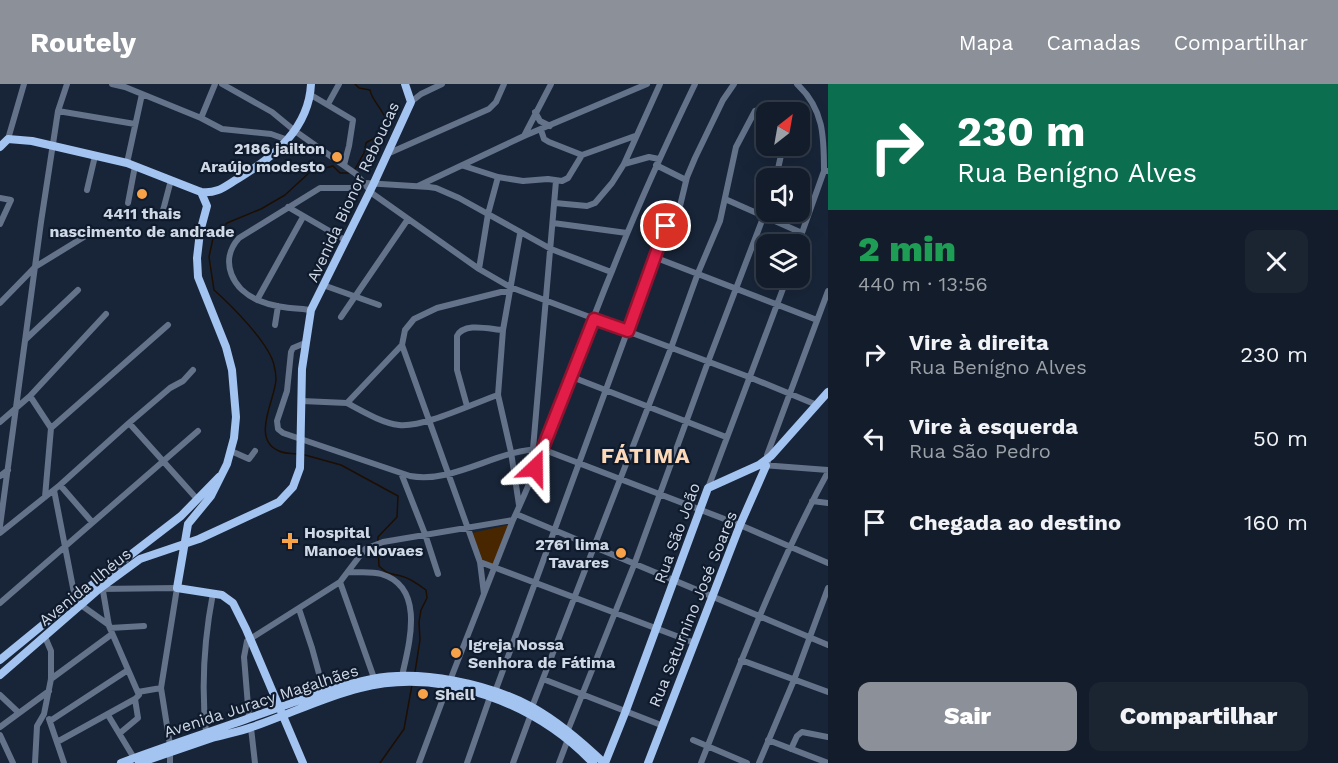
<!DOCTYPE html>
<html lang="pt">
<head>
<meta charset="utf-8">
<style>
	body { margin:0; font-family:"Work Sans",sans-serif; background:#1b2532; color:#f1f3f6; height:100vh; display:flex; flex-direction:column; font-size:22px; white-space:nowrap }
	* { box-sizing:border-box; margin:0 }
	p { font-size:20px; color:#9ca1a8 }
	.icon { flex:none; width:33px; height:33px; fill:none; stroke:currentColor; stroke-width:2; stroke-linecap:round; stroke-linejoin:round }
	.map { position:relative; flex:1; overflow:hidden }
	.drawer { display:flex; flex-direction:column; background:#121c2a; width:510px }
	.drawer>* { flex:none }
	.hud { background:#0b6e4f; color:#fff; overflow:hidden }
	.needle { width:39px; rotate:31deg }
	.fabs { position:absolute; left:756px; top:18px; display:grid; gap:12px }
	.fabs a { display:grid; place-items:center; width:54px; height:54px; border-radius:12px; background:#121c2a; box-shadow:0 6px 24px #0002,0 0 0 2px #313a47; font-size:30px }
	.pin { position:absolute; display:grid; place-items:center; width:51px; height:51px; color:#fff; margin:-26px; border:3px solid #fff; border-radius:50%; box-shadow:0 2px 6px #0007 }
	.me { position:absolute; width:66px; margin:-33px; rotate:23deg; stroke-linejoin:round; filter:drop-shadow(0 0 4px #0008) }
	.turn { display:flex; align-items:center; gap:21px; height:126px; padding:0 30px; font-size:27px }
	.turn .icon { width:78px; height:78px; stroke-width:2.5 }
	.turn b { display:block; font-size:42px; line-height:51px }
	.round { display:grid; place-items:center; flex:none; width:63px; height:63px; border-radius:12px; background:#1b2532 }
	.headline { display:flex; align-items:center; justify-content:space-between; height:102px; padding:0 30px }
	h1 { font-size:36px; font-weight:800; line-height:45px; color:#1e9e55 }
	.action { display:flex; gap:12px; margin-top:auto; padding:12px 30px }
	.action a { flex:1; height:69px; border-radius:12px; background:#8c9099; color:#fff; font-size:24px; font-weight:800; line-height:69px; text-align:center }
	.action a+a { background:#1b2532; color:#f1f3f6 }
	ul { padding:0; list-style:none }
	li { display:flex; align-items:center; gap:18px; height:84px; padding:0 30px }
	li div { flex:1 }
	li b { display:block; font-size:22px }
	li em { font-style:normal }
	header { display:flex; align-items:center; gap:36px; box-sizing:border-box; height:84px; padding:0 30px; background:#8c9099; color:#fff }
	header strong { font-size:28px }
	nav { display:flex; gap:33px; margin-inline-start:auto; font-size:21px }
	main { display:flex; flex:1; min-height:0 }
	.map>svg:first-child { display:block }
	.green { fill:#482600 }
	.lines { fill:none; stroke-linecap:round; stroke-linejoin:round }
	.stream { stroke:#1d0e02; stroke-width:1.5 }
	.minor { stroke:#64738a; stroke-width:6 }
	.major { stroke:#a3c3f1; stroke-width:8 }
	.route-casing { stroke:#92132f; stroke-width:15 }
	.route { stroke:#e11d48; stroke-width:10 }
	.poi-dot { fill:#f7a248; stroke:#0f1b2d; stroke-width:2 }
	.labels { text-anchor:middle; dominant-baseline:central; stroke-width:4.5; stroke-linejoin:round; paint-order:stroke }
	.poi-label { font-size:16px; font-weight:bold; fill:#cfd8e5; stroke:#0f1b2d; text-anchor:start }
	.street-label { font-size:16px; fill:#cfd8e5; stroke:#0f1b2d }
	.district-label { font-size:22px; font-weight:bold; letter-spacing:1.5px; fill:#fed9b8; stroke:#0f1b2d }
</style>
</head>
<body>
<header>
<strong>Routely</strong>
<nav><a>Mapa</a><a>Camadas</a><a>Compartilhar</a></nav>
</header>
<main>
<div class="map">
<svg width="828" height="679" viewBox="0 0 828 679">
	<rect width="100%" height="100%" fill="#182538"/>
	<!-- green -->
	<path class="green" d="M508,441L493,481L482,475L472,449Z"/>
	<g class="lines">
		<!-- stream -->
		<path class="stream" d="M355,0L359,4L370,6C372,20 395,34 383,49C379,53 371,55 366,59L364,69L355,85
			M297,370C291,369 285,370 279,367C250,355 276,314 276,295C276,291 275,285 274,281C269,259 231,221 214,206L209,173L213,154L227,139L261,125L285,111L310,88L333,82L340,89H349
			M305,371L341,381L398,412L397,433L378,453V458
			M378,463L379,482C388,491 390,489 401,492C410,494 418,500 426,506L427,514L421,526L419,538L420,556L415,588
			M380,679L404,645L412,601"/>
		<!-- minor -->
		<path class="minor" d="M112,0L125,3L201,34L222,45L271,50L288,56
			M222,0L272,28L295,47L356,90L373,110L479,185L510,203L749,293L817,321
			M797,0C824,25 824,53 824,87
			M311,11L353,36L349,62L344,81
			M411,18L421,10L442,0
			M328,20L339,0
			M58,27L135,40
			M535,28L540,37L550,42
			M201,34L215,0
			M541,46L544,55L549,58L582,71L635,52
			M524,52L551,0
			M8,55L24,0
			M387,70L489,25L496,18L504,0
			M127,79L142,10
			M624,80L649,73L659,75
			M656,81L686,96
			M464,82L498,93L523,97L548,95L562,97L568,94L582,71
			M776,94L783,62
			M418,102L524,52L647,0
			M87,106L95,72
			M0,114L11,116L0,140
			M725,115L802,149
			M128,119L135,82
			M555,119L587,122L595,119L612,99L624,80L660,0
			M288,123L345,156
			M161,134L171,96
			M553,139L627,149
			M798,160L824,87H827
			M654,173L817,236
			M479,185L488,130L498,93
			M323,201L379,221
			M257,216L303,133
			M0,219L35,183L92,148
			M311,226C294,224 276,224 260,217C233,207 218,177 239,154L320,104H351L365,99L429,103L436,104L459,114L551,165L611,188
			M341,233L408,135
			M275,241L278,222
			M26,255L78,206
			M305,259L293,264L291,268L287,307L277,337L278,345L283,349L410,392C455,400 497,365 542,365L740,441L828,479
			M402,261L480,478L484,510
			M572,293L726,353
			M30,312L51,344L45,413
			M302,317L347,319L402,261L405,246L414,235L437,224L501,208H509
			M347,319C362,327 382,339 399,341C423,344 474,319 498,311
			M467,322L457,286V252C464,238 489,245 503,246
			M0,338L30,312L106,230
			M129,339L197,415
			M51,344L168,241
			M533,365L556,97
			M231,367L249,375L255,367
			M768,378L767,371L828,207
			M762,381L828,386
			M401,389L425,450L438,490
			M0,392L8,386
			M60,401L92,438
			M708,404L787,194
			M54,406L75,514
			M812,417L828,419
			M519,421L511,368L498,311L503,246L520,150
			M516,430L828,561
			M0,442L41,138L58,27L67,0
			M0,449L60,401L129,339L170,304L183,297L193,286
			M480,478L695,559
			M348,488C359,489 371,487 381,490C426,503 409,560 402,592
			M340,498L374,594
			M99,505L177,504L161,604L170,661
			M103,507L109,542L139,611L135,615L138,634L120,649
			M0,519L198,347
			M81,521L109,541
			M299,525L312,564L324,608
			M110,544L144,542
			M741,576L828,608
			M51,595L112,550
			M543,595L661,641
			M138,608L161,604
			M495,608L666,142L680,122L687,93L695,74L723,16L734,0
			M0,611L19,629
			M532,623L671,264L698,189L720,137L736,63L755,27L766,24L776,28
			M108,631L134,674
			M249,634L244,573L247,557L340,498L365,465L383,458L513,436C551,355 578,269 612,187C637,123 665,62 695,0
			M49,635L64,679
			M50,637L128,586
			M0,643L49,607
			M251,644L255,679
			M568,646L634,481L708,278L766,126
			M206,648C201,601 204,556 213,509
			M0,651L13,679
			M693,656L747,679
			M768,656L828,679
			M57,658L135,615
			M791,665L797,652L802,648L828,653
			M35,679L37,642L44,630L51,595V567L45,553
			M170,679V668
			M419,679L447,604L446,598L451,594L513,436
			M467,679L490,613
			M513,679L531,630
			M559,679L568,655
			M701,679C740,580 777,481 828,388
			M759,679L794,596L828,504"/>
		<!-- major -->
		<path class="major" d="M0,63L8,55L32,57L127,79L201,108C218,110 225,102 239,94C274,73 309,44 311,0
			M201,108L207,122L200,148L197,174L198,193L226,263L232,286L236,333L234,354L227,380L211,412L188,440L177,504L222,511L233,519L246,545L303,679
			M0,576L94,499L181,432L219,393
			M0,591L99,505L140,475L199,455L279,418L293,403L300,384L302,285L311,226L373,101L411,18L405,0
			M121,679C166,662 210,648 255,632C293,619 332,603 372,595C421,585 489,600 532,623C559,638 582,658 604,679
			M139,679C163,671 188,662 212,654C226,650 239,648 252,643C288,631 323,613 360,604C442,583 536,619 593,679
			M605,679L625,629L708,404L759,381L771,372L828,308
			M648,679L740,441L766,382"/>
	</g>
	<g class="lines">
		<!-- route casing -->
		<g class="route-casing">
			<path id="route" d="M535,384L594,235L628,247L666,142"/>
		</g>
		<!-- route -->
		<use href="#route" class="route"/>
	</g>
	<!-- markers -->
	<g class="poi-dot">
		<circle cx="337" cy="73" r="6"/>
		<circle cx="142" cy="110" r="6"/>
		<path d="M287 448h6v6h6v6h-6v6h-6v-6h-6v-6h6z"/>
		<circle cx="621" cy="469" r="6"/>
		<circle cx="456" cy="569" r="6"/>
		<circle cx="423" cy="610" r="6"/>
	</g>
	<g class="labels">
		<!-- poi labels -->
		<g class="poi-label">
			<text x="325" y="64" text-anchor="end">2186 jailton<tspan x="325" dy="18">Araújo modesto</tspan></text>
			<text x="142" y="129" text-anchor="middle">4411 thais<tspan x="142" dy="18">nascimento de andrade</tspan></text>
			<text x="304" y="448">Hospital<tspan x="304" dy="18">Manoel Novaes</tspan></text>
			<text x="609" y="460" text-anchor="end">2761 lima<tspan x="609" dy="18">Tavares</tspan></text>
			<text x="468" y="560">Igreja Nossa<tspan x="468" dy="18">Senhora de Fátima</tspan></text>
			<text x="435" y="610">Shell</text>
		</g>
		<!-- street labels -->
		<g class="street-label">
			<text transform="translate(353 108) rotate(-65)">Avenida Bionor Reboucas</text>
			<text transform="translate(677 449) rotate(-70)">Rua São João</text>
			<text transform="translate(85 503) rotate(-39)">Avenida Ilhéus</text>
			<text transform="translate(693 525) rotate(-68)">Rua Saturnino José Soares</text>
			<text transform="translate(261 617) rotate(-18)">Avenida Juracy Magalhães</text>
		</g>
		<!-- district labels -->
		<g class="district-label">
			<text x="646" y="371">FÁTIMA</text>
		</g>
	</g>
</svg>
<div class="fabs">
<a><svg class="needle" viewBox="-14 -14 28 28"><path d="M0-13l5 13h-10z" fill="#e53935"/><path d="M0 13l5-13h-10z" fill="#9ca1a8"/></svg></a>
<a><svg class="icon" aria-label="sound" viewBox="0 0 24 24"><path d="M4 9h4l5-4v14l-5-4H4zM17 9q2 3 0 6"/></svg></a>
<a><svg class="icon" aria-label="layers" viewBox="0 0 24 24"><path d="M12 4l9 5-9 5-9-5zM3 14l9 5 9-5"/></svg></a>
</div>
<div class="pin" style="left:666px;top:142px;background:#d93025"><svg class="icon" aria-label="arrive" viewBox="0 0 24 24"><path d="M6 21V4h12l-3 4 3 4H6"/></svg></div>
<svg class="me" style="left:535px;top:384px" viewBox="-20 -20 40 40"><path d="M0-17L14 15 0 8-14 15z" fill="#e11d48" stroke="#fff" stroke-width="4"/></svg>
</div>
<section class="drawer">
<div class="hud">
<div class="turn"><svg class="icon" aria-label="right" viewBox="0 0 24 24"><path d="M7 20v-9h11M14 6l5 5-5 5"/></svg><div><b>230 m</b>Rua Benígno Alves</div></div>
</div>
<div class="headline"><div><h1>2 min</h1><p>440 m · 13:56</p></div><a class="round"><svg class="icon" aria-label="close" viewBox="0 0 24 24"><path d="M6 6l12 12M18 6L6 18"/></svg></a></div>
<ul>
<li><svg class="icon" aria-label="right" viewBox="0 0 24 24"><path d="M7 20v-9h11M14 6l5 5-5 5"/></svg><div><b>Vire à direita</b><p>Rua Benígno Alves</p></div><em>230 m</em></li>
<li><svg class="icon" aria-label="left" viewBox="0 0 24 24"><path d="M17 20v-9H6M10 6l-5 5 5 5"/></svg><div><b>Vire à esquerda</b><p>Rua São Pedro</p></div><em>50 m</em></li>
<li><svg class="icon" aria-label="arrive" viewBox="0 0 24 24"><path d="M6 21V4h12l-3 4 3 4H6"/></svg><div><b>Chegada ao destino</b></div><em>160 m</em></li>
</ul>
<div class="action"><a>Sair</a><a>Compartilhar</a></div>
</section>
</main>
</body>
</html>
